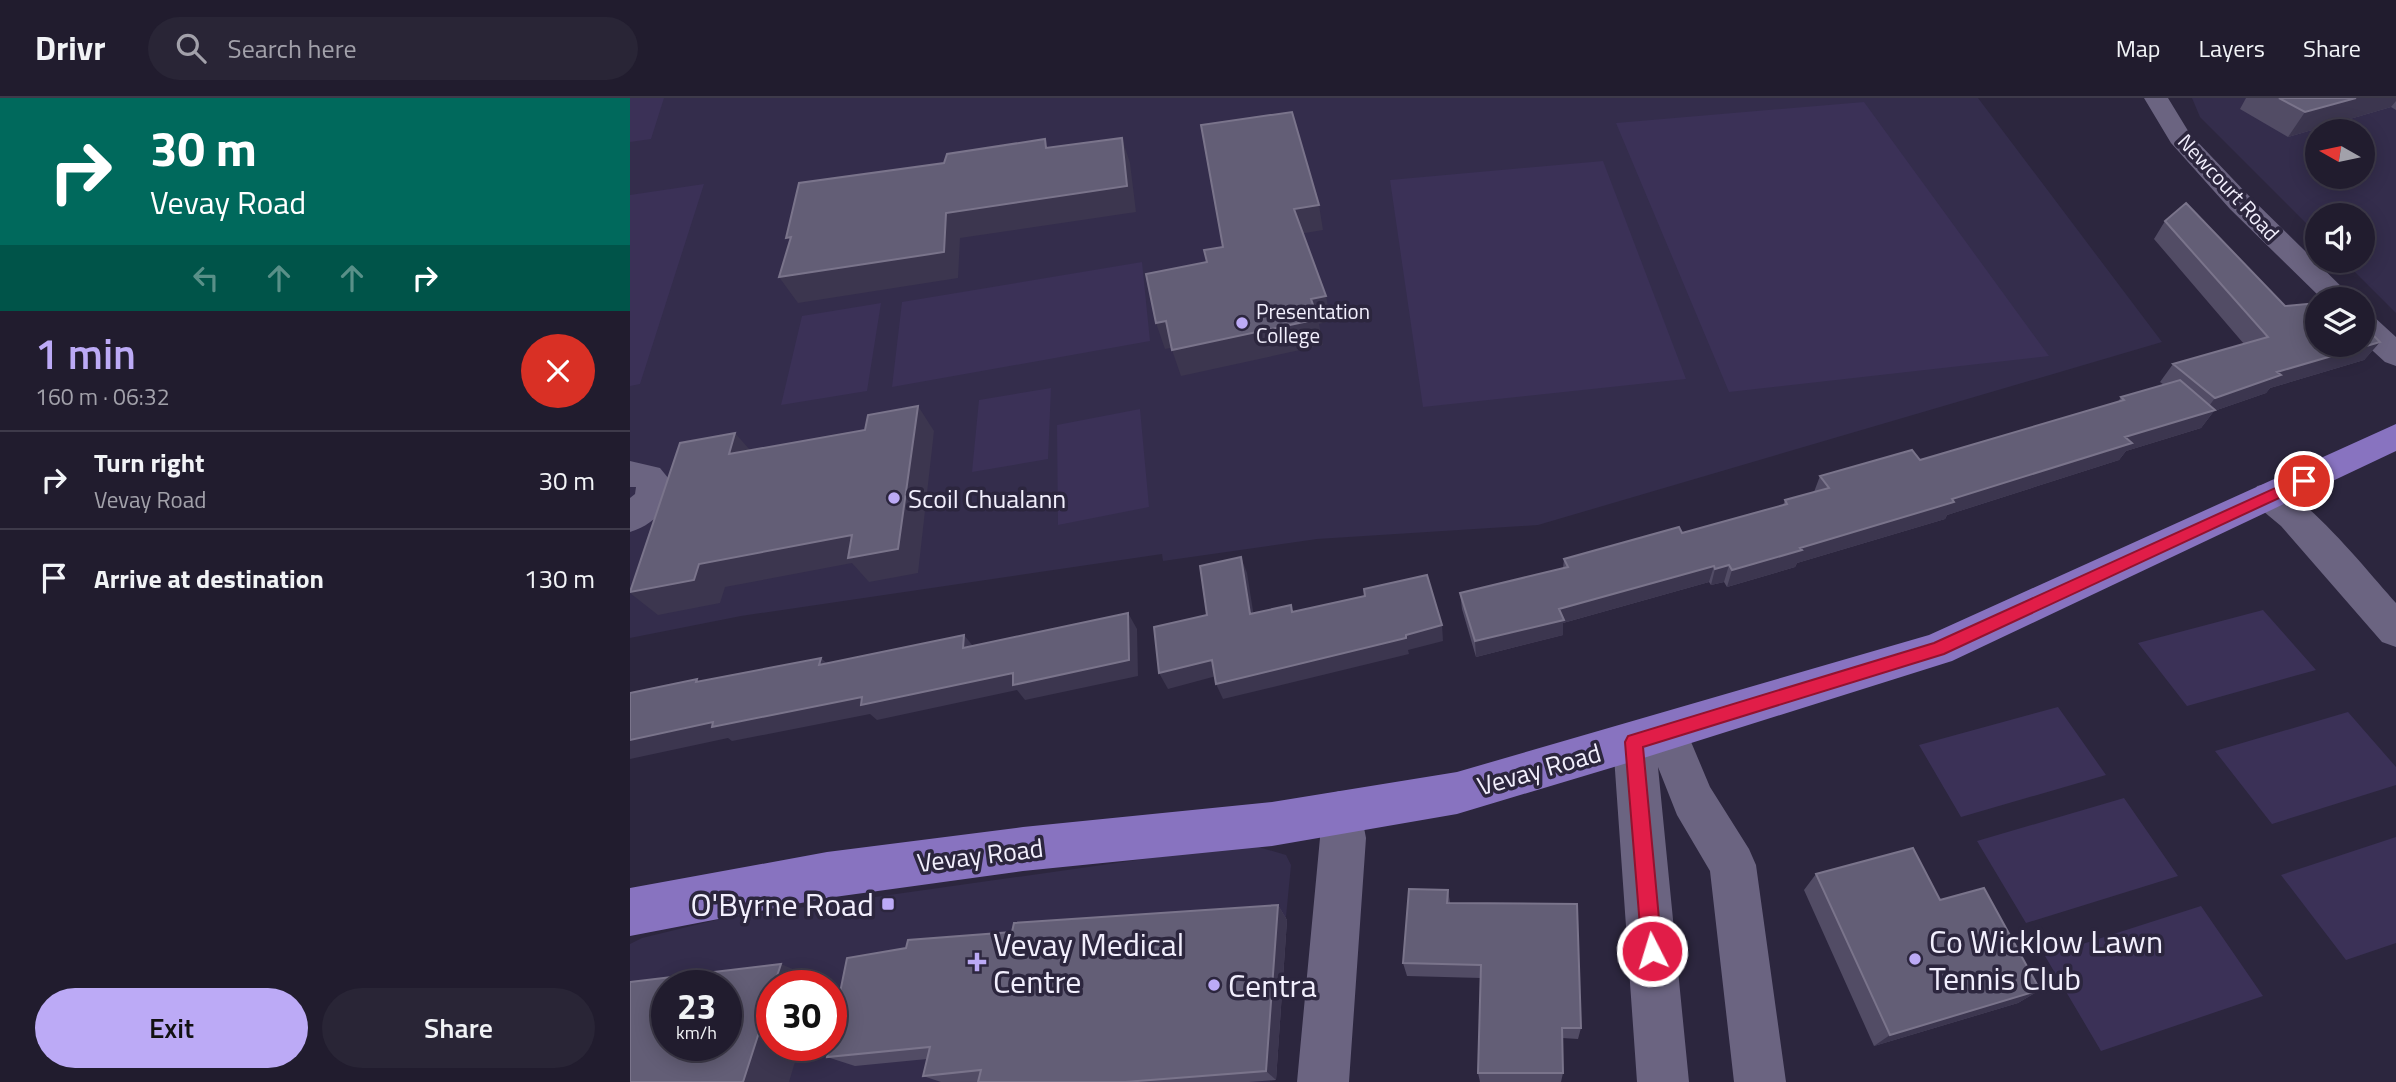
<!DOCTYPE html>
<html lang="en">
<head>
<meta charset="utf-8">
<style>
	body { margin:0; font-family:"Titillium Web",sans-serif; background:#292536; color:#f1f3f6; height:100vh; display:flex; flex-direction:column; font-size:26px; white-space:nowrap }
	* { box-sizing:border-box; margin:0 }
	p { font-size:23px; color:#a2a1aa }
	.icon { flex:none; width:38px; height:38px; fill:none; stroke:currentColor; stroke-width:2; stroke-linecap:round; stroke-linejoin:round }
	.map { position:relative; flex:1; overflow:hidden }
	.side { display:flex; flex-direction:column; background:#211c2e; width:630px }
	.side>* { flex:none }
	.guide { background:#00695c; color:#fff; overflow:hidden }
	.needle { width:46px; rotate:279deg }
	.buttons { position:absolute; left:1675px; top:21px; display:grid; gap:14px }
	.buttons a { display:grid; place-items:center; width:70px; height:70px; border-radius:50%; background:#211c2e; box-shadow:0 4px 18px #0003,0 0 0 2px #3e3a4a; font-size:35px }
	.speed { position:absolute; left:21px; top:872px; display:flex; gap:14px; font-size:35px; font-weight:700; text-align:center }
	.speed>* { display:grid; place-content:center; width:91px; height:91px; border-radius:50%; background:#211c2e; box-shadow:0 4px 18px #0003,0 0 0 2px #3e3a4a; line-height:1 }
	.speed small { font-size:18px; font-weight:400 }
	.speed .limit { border:10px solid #d22; background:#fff; color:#111 }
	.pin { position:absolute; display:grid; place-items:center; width:60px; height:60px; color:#fff; margin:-30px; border:4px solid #fff; border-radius:50%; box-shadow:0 2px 7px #0007 }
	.me { position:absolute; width:77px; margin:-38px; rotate:355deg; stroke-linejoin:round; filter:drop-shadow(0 0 5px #0008) }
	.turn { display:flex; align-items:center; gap:24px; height:147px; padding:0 35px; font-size:32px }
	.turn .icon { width:91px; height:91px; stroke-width:2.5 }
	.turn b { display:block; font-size:49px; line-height:60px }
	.lanes { display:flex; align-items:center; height:66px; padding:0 35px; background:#0003; justify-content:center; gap:35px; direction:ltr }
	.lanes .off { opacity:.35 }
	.round { display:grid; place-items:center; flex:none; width:74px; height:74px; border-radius:37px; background:#292536 }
	.overview { display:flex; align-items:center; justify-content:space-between; height:119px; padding:0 35px }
	h1 { font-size:42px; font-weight:600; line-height:52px; color:#bcaaf6 }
	.primary-button { display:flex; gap:14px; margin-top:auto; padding:14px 35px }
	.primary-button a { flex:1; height:80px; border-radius:42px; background:#bcaaf6; color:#111; font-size:28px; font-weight:600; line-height:80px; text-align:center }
	.primary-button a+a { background:#292536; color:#f1f3f6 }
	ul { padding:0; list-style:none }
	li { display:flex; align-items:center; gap:21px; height:98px; padding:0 35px; border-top:2px solid #3e3a4a }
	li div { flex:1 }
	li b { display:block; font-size:26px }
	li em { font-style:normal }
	header { display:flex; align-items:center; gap:42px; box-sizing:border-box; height:98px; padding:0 35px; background:#211c2e; border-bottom:2px solid #3e3a4a }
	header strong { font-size:33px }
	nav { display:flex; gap:38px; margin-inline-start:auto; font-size:24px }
	.search { width:490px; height:63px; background:#292536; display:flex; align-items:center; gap:18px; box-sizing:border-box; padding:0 24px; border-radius:38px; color:#a2a1aa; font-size:26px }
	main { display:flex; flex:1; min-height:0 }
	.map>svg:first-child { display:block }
	.built { fill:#342d4c; fill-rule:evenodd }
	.green { fill:#3b3157 }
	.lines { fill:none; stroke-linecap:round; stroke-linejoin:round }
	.minor { fill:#6b6481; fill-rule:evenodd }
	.major { fill:#8873c0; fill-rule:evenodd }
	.wall { fill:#524c65 }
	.shaded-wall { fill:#3c364f }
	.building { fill:#635e76; stroke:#7a748b; stroke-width:2; fill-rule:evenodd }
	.route { fill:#e11d48; stroke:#92132f; stroke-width:2 }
	.poi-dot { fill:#bcaaf6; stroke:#2c263e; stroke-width:2.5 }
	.labels { text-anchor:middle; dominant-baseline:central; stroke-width:7; stroke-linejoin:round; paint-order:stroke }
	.far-street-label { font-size:21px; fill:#f2effd; stroke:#2c263e }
	.far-poi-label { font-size:21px; fill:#f2effd; stroke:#2c263e; text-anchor:start }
	.poi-label { font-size:26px; fill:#f2effd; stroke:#2c263e; text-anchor:start }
	.street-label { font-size:26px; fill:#f2effd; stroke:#2c263e }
	.near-poi-label { font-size:32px; fill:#f2effd; stroke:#2c263e; text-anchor:start }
</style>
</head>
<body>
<header>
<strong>Drivr</strong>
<div class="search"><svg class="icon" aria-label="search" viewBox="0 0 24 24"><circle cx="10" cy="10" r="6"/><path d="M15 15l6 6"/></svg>Search here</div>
<nav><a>Map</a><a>Layers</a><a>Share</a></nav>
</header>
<main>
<section class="side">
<div class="guide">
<div class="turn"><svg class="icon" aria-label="right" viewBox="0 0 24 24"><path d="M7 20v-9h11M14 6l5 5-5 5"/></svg><div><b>30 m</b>Vevay Road</div></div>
<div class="lanes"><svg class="icon off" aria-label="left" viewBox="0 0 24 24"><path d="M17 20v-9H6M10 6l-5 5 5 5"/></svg><svg class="icon off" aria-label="ahead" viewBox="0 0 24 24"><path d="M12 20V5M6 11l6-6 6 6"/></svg><svg class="icon off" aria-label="ahead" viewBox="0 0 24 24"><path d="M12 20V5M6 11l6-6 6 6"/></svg><svg class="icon" aria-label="right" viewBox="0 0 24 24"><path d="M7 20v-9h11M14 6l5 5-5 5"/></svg></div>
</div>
<div class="overview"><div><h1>1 min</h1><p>160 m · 06:32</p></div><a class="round" style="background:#d93025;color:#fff"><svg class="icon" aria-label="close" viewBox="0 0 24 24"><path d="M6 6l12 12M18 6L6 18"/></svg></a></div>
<ul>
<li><svg class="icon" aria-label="right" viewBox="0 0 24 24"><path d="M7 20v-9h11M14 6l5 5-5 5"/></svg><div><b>Turn right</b><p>Vevay Road</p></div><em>30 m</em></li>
<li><svg class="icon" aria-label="arrive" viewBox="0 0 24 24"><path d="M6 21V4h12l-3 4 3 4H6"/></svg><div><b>Arrive at destination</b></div><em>130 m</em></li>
</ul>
<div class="primary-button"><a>Exit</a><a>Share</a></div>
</section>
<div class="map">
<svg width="1766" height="984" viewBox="0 0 1766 984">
	<rect width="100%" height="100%" fill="#2c263e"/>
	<!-- built -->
	<path class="built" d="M0,0H1348L1532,244L908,427L687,441L533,463L532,456L111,518L0,540Z
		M1562,0H1766V215L1714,163H1732V117H1687V136L1570,19ZM1687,33H1732V79H1687Z
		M625,748L656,757L661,767L640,984H0V846L12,840L90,821L599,749ZM37,887H96V947H37ZM142,887H201V947H142Z"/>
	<!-- green -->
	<path class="green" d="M0,0H34L21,41L0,44Z
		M1234,4L1419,258L1099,294L986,25Z
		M973,63L1056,281L793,309L760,82Z
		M74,86L10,286L0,288V97Z
		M512,164L520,243L262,289L272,204Z
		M251,205L237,293L151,307L172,218Z
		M421,290L418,361L342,374L349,302Z
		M510,311L519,409L428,427L427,327Z
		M1633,512L1686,572L1557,608L1508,545Z
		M1428,609L1476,677L1331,719L1289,647Z
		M1718,614L1766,669V687L1642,726L1585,653Z
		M1494,700L1548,778L1396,825L1347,743Z
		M1766,739V845L1716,862L1651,777Z
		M1571,808L1633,898L1471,953L1415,858Z"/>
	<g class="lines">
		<!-- minor -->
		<path class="minor" d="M1514,0H1538L1560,36L1620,99L1724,201H1692L1600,111L1541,45Z
			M1732,215L1743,218L1766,239V268L1755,264L1732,243Z
			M0,363L30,370L43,386C37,411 25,426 0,434V400L5,396L6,389H0Z
			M1640,385C1676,396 1738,474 1766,505V549L1752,544L1651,428L1627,408L1622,398L1627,388Z
			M1036,615L1051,620L1080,689L1119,751L1126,767L1156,984H1104L1080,773L1047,717L1028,669L1059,984H1007L983,644L989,630L1004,625L1017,629L1021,620Z
			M709,693L725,699L731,714L736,740L719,984H667L690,740L687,714L693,699Z"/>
		<!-- major -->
		<path class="major" d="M1766,326V353L1322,563L1004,663L827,716L642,748L393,773L197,800L0,838V790L197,754L393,729L642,704L827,674L1299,537Z"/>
	</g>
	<!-- wall -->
	<path class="wall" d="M1616,0H1766V12L1761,9L1658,39L1610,11Z
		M1535,123L1655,208L1750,244L1734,262L1640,290L1636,295L1584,313L1571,330L1496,353L1489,362L1317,417L1315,421L1167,465L1165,469L1097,489L1094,484L1081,487L1079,484L933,525V537L846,559L832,511L830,495L933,470L934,461L1052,435L1153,407L1155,402L1184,394L1190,378L1290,362L1488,304L1491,299L1534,287L1530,284L1543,266L1614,246L1524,141Z
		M1186,776L1310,802L1410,892L1388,905L1244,948L1174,792Z
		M818,792L820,805L951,930L948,941L932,940L933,975L931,984H850L848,975L851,880L777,878L773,865Z
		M648,807L657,822L646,982L619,984H311L293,978L297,961L225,968L197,959L382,834Z"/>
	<!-- shaded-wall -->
	<path class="shaded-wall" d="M1726,0H1766V3L1761,9L1658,39L1675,14Z
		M492,40L500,65L506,114L330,140L328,180L168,205L149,179L316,115Z
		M689,107L693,132L669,136L664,111Z
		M696,198L701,223L689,226L693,247L551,278L542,252L681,201Z
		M536,223L545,249L535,251L526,225Z
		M1750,244L1734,262L1640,290L1636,295L1584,313L1571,330L1496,353L1489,362L1317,417L1315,421L1167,465L1165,469L1097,489L1102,472L1322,401L1495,339L1573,316L1585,300L1647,274Z
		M288,308L304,333L288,475L239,484L222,465L95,489L90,505L28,517L0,495L69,466Z
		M105,335L127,360L99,356Z
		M611,459L617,475L626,532L620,516Z
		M1099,467L1094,484L1081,487L1085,471Z
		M1084,468L1079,484L933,525V537L846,559L845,543L929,511Z
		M498,515L507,531L508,578L395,602L387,592L247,622L240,616L102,643L98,640L0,661V642Z
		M812,527L813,543L778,552L779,556L593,601L586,586Z
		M334,537L347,553L333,550Z
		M191,560L208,576L189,567Z
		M582,562L590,577L538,591L529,575Z
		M648,807L657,822L646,982L636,973Z
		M151,866L188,882L187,887H144Z
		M1410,892L1388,905L1244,948L1260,937Z
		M142,894V947H170L159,984H113Z"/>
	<!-- building -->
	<path class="building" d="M1649,0H1726L1675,14Z
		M662,14L689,107L664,111L696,198L681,201L688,221L542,252L536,223L526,225L516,176L577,164L574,152L593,149L571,27Z
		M492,40L497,88L316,115L314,154L149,179L161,139L156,140L169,85L314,65L317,56L415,41L416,50Z
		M1556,105L1655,208L1687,205V247H1732V226L1750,244L1647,274L1651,277L1585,300L1543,266L1638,239L1535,123Z
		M1550,282L1585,312L1495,339L1502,345L1322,401L1324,404L1170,450L1172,452L1102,472L1099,467L1085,471L1084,468L929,511L934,522L845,543L830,495L938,469L934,461L1049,429L1052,435L1157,406L1155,402L1199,390L1190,378L1282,352L1290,362L1494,302L1491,299Z
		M288,308L268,451L218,460L222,437L69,466L64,482L0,494L50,345L105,335L99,356L235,332L238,317Z
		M611,459L620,516L661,507L662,514L735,498L734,491L797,477L812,527L776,537V540L586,586L582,562L529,575L524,529L577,517L570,468Z
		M498,515L499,562L383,587V575L231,607L232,599L82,629L83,624L0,642V595L67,581L66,584L191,560L189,567L334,537L333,550Z
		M1283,750L1310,802L1354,790L1410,892L1260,937L1186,776Z
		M779,791L818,792L817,805L947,806L951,930H932L933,975H848L851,867L773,865Z
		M648,807L636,973L495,984H348L351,972L293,978L300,949L197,959L200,947H201V939L217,860L276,850L278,842L382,834L384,825Z
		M151,866L144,887H142V894L113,984H0V884ZM37,887H96V947H37Z"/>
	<!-- route -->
	<path class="route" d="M1674,377L1679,379L1682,383L1679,386L1314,556L1013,649L1032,853L1029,860L1022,863L1014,860L1012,853L995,644L998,638L1304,545Z"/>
	<!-- markers -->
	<g class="poi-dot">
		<circle cx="612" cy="225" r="7"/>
		<circle cx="264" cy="400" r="7"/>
		<rect x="251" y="799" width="14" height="14" rx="3.5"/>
		<circle cx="1285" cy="861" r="7"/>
		<path d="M343.5 853.5h7v7h7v7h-7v7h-7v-7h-7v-7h7z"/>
		<circle cx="584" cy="887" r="7"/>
	</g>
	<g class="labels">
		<!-- far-street labels -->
		<g class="far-street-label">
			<text transform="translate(1599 89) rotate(47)">Newcourt Road</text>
		</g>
		<!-- far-poi labels -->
		<g class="far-poi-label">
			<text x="626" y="213">Presentation<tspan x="626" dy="24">College</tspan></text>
		</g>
		<!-- poi labels -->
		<g class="poi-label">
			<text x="278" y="400">Scoil Chualann</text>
		</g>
		<!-- street labels -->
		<g class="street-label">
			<text transform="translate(909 671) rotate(-16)">Vevay Road</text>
			<text transform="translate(350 757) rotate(-7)">Vevay Road</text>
		</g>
		<!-- near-poi labels -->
		<g class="near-poi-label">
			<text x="244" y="806" text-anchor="end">O'Byrne Road</text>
			<text x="1299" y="843">Co Wicklow Lawn<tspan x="1299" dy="37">Tennis Club</tspan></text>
			<text x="363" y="846">Vevay Medical<tspan x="363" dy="37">Centre</tspan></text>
			<text x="598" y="887">Centra</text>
		</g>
	</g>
</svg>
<div class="buttons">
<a><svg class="needle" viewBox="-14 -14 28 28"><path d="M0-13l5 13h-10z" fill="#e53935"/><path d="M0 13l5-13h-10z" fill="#a2a1aa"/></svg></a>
<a><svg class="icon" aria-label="sound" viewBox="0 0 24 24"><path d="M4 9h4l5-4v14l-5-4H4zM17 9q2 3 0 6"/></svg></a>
<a><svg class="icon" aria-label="layers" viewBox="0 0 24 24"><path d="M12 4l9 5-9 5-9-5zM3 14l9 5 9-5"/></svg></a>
</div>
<div class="speed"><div>23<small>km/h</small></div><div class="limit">30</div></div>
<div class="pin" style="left:1674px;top:383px;background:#d93025"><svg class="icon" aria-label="arrive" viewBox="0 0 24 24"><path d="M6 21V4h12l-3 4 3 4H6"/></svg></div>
<svg class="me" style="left:1022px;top:853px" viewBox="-20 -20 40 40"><circle r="17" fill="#e11d48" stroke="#fff" stroke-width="3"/><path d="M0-11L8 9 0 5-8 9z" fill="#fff"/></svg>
</div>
</main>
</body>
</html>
